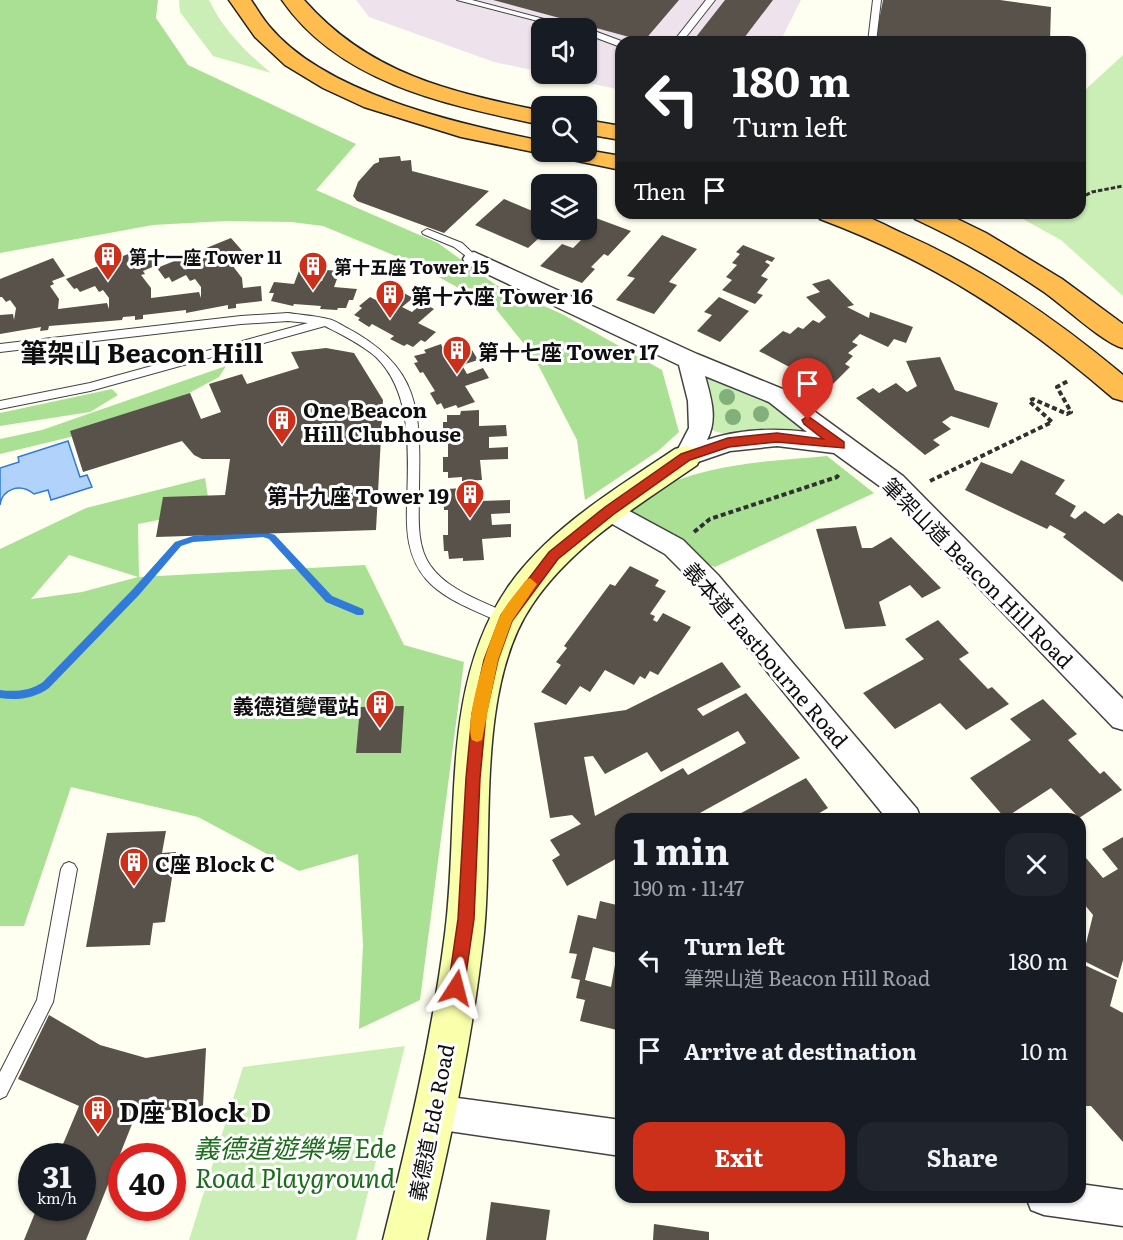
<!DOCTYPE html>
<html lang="en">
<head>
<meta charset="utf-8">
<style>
	body { margin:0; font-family:Literata,"Noto Sans TC",serif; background:#20242c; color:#f1f3f6; height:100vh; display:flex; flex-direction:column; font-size:22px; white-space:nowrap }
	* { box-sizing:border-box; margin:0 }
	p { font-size:20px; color:#9ea1a6 }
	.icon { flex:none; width:33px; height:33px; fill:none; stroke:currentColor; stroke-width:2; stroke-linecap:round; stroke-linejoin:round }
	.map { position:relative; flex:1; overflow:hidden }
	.sheet { position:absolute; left:615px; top:813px; width:471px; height:390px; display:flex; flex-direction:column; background:#171b24; border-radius:18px; box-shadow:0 2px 4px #0004 }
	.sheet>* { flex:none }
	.banner { position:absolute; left:615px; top:36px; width:471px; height:183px; border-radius:18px; box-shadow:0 2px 4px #0004; background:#202124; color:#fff; overflow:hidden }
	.fabs { position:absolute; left:531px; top:18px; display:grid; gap:12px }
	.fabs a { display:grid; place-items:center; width:66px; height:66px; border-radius:12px; background:#171b24; box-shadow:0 2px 4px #0004; font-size:30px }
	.speed { position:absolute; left:18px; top:1143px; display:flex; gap:12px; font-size:30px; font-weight:700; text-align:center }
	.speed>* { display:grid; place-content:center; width:78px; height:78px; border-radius:50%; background:#171b24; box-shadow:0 2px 4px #0004; line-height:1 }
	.speed small { font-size:15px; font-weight:400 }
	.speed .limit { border:9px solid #d22; background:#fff; color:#111 }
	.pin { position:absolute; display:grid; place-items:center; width:51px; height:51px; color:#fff; margin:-62px -26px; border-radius:50% 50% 50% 0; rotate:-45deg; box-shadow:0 0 6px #0007 }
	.pin .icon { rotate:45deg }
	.me { position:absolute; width:66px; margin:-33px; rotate:9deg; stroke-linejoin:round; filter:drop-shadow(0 0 4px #0008) }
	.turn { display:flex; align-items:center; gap:21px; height:126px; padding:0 18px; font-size:27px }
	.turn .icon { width:78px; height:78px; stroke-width:2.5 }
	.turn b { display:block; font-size:42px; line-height:51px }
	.then { display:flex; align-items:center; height:57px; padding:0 18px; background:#0003; gap:12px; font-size:22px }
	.round { display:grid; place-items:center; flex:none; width:63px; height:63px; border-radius:18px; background:#20242c }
	.overview { display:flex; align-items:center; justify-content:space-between; height:102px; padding:0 18px }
	h1 { font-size:36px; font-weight:700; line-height:45px }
	.button { display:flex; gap:12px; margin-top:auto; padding:12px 18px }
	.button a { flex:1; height:69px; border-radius:18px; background:#cc2f1a; color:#fff; font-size:24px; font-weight:700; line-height:69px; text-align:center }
	.button a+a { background:#20242c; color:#f1f3f6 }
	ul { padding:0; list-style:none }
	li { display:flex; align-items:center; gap:18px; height:90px; padding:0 18px }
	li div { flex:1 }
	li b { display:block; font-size:22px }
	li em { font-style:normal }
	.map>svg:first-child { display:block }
	.industrial { fill:#eee3ed }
	.green { fill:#caeeb6 }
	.forest { fill:#aae094; fill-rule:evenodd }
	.water { fill:#b1d3fb; stroke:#317ad9; stroke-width:1.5 }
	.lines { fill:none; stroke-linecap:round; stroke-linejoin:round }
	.stream { fill:#317ad9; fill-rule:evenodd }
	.building { fill:#59524a; fill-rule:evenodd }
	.lane-casing { stroke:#424242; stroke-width:2 }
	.street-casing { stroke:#424242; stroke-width:3 }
	.secondary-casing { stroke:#313131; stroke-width:3 }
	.highway-casing { stroke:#202020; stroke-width:3 }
	.path-far1 { stroke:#313131; stroke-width:3; stroke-dasharray:4.5 2; stroke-linecap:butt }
	.path { stroke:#313131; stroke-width:4; stroke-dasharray:5 3; stroke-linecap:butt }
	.lane { fill:#fff; fill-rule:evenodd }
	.street { fill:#fff; fill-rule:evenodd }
	.secondary { fill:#faffac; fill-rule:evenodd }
	.highway { fill:#ffbd4f; fill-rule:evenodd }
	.tree { fill:#82af7a }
	.route { fill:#cc2f1a; stroke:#851f11; stroke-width:1.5 }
	.slow { fill:#f59e0b }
	.labels { text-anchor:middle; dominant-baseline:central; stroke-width:6; stroke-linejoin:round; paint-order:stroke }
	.far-poi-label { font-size:18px; font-weight:bold; fill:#0f0f0f; stroke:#fff; text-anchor:start }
	.poi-label { font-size:21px; font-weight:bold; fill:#0f0f0f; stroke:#fff; text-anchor:start }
	.street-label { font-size:21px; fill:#0f0f0f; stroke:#fff }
	.near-poi-label { font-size:26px; font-weight:bold; fill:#0f0f0f; stroke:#fff; text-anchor:start }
	.near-park-label { font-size:26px; font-style:italic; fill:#1c6d19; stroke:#fff }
	.district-label { font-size:27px; font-weight:bold; fill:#0f0f0f; stroke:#fff }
</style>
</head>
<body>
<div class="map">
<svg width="1123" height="1240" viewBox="0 0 1123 1240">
	<rect width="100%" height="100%" fill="#fffff1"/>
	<!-- industrial -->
	<path class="industrial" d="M356,0H801L780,42H621V90L546,74H586V28H542L541,72L494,62L369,17Z"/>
	<!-- green -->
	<path class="green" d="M179,0H209C224,31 245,51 271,73L213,56L180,12Z
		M1123,55V296L1061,240L1021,218L1017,213H1080V88L1086,89Z
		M712,376C752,393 772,402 806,430L801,434L728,435L714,431L709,424L704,380L705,377Z
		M405,1046L356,1240H189L243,1067Z"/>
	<!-- forest -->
	<path class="forest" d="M0,0H158L156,18L188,65L356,144L316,190L438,243L496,285L562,314L662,370L679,432L658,451L585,500L577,440L533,355L495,308L415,264L323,226L291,222L226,221L153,225L0,253Z
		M226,366L219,377L137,421L0,454V439L42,430Z
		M112,389L118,395L90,412L0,426V413Z
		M827,456L874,493L715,567L699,561L625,509C637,502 649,493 661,487C712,463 772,461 827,456Z
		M205,478L210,510L138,524L139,577L365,565L404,645L464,662L420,1000L359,1029L363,945L358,854L299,871L198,817L71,787L24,926H0V549L86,508ZM69,555L138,577L82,592L31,599Z"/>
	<!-- water -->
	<path class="water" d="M68,441L80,477L87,475L92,487L51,500L48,490L34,494C19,482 2,490 0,505V468L19,462L18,457Z"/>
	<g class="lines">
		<!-- stream -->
		<path class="stream" d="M263,531L275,535L332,596L363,609L364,612L363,615H357L326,602L269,539L263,537L193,542L181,546L139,595L49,688C35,698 18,701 0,698V690C15,692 30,691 43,682L133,589L175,542L193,536Z"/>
	</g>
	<!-- building -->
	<path class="building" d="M493,0H679L644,41Z
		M725,0H773L741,42H692Z
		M883,0H1000L1051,7L1050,42H875Z
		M400,156L401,161L411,160L412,171L489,191L444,233L357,201L353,196L358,182L374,164L379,162V158Z
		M504,199L542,215V230H548L528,248L475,225Z
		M593,217L631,231L608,256L604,254L591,267L595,269L582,283L540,266L562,244L573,248L589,232L586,231V220L590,221Z
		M662,235L697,249L669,282L677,285L654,314L616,300L635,278L627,276Z
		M231,238L246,255L233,261L235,263L232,265L242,278L243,288L261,286L262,301L236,304V308L228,309V305L186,313V310L143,315V319L135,320V316L123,317L122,320L49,326L48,330L40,331L41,327L0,334V315L13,314L14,320L16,308L10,300L6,302L2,297H0V279L53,258L65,276L52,281L54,284L50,286L59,299L58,309L107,303L109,309V298L103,290L99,292L95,286L80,292L77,288L74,289L66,279L143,248L157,265L143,271L145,274L141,275L151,288V298L199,292L201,298V287L195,279L190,281L186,275L172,282L169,277L165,279L157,268Z
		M743,245L775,258L772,262L767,260L765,262L770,265L761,276L768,279L757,293L763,295L755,304L722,290L732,280L726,277L737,265L732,263L740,254L736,252Z
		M300,268L314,269L309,280L322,281L326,270L340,271L334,287L357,289L353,300H349L346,308H338L337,310L320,309L321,306L294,304L293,306L271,301L274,293H269L274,282L294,284Z
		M829,279L854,305L847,307L869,318L870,312L913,327L906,343L894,339L888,347L860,334L852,342L858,345L848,353L853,356L845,364L850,367L829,388L759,351L783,331L790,334L798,327L803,329L813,320L819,323L826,317L806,297L820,292L812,284Z
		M402,292L413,298L402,307L412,312L423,303L434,309L418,323L436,332L425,342L421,340L413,347L407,344L404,346L390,339L394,336L372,324L369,327L358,320L360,318L354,315L362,308L359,306L370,297L386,305Z
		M719,297L749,311L720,342L697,331L712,315L704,312Z
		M441,344L448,358L472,350L478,360L462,365L467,374L483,368L489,378L465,386L475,402L458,408L456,405L444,409L441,403L437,405L430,393L435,391L423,372L420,373L414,363L418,362L414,356L426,353L424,350Z
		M326,348L354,353L383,400L376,530L156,537L163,497L225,495L230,459H202L194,455L182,441L83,472L70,431L190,393L201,419L221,412L209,384L242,374L247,384L299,368L291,352Z
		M940,357L955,390L998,403L989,428L951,416L942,422L951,429L933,440L940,445L925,455L856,398L873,388L879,393L896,383L907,392L917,386L906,361Z
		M479,410V426L506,425L507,436L489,437V448L508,447V459L480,460L482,480L462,481V477L448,478V472H443V457H448V434H443V422H447V415H460L461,411Z
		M1021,460L1065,480L1055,494L1076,506L1070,516L1075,519L1085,511L1104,524L1118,513L1123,516V582L1063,537L1066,534L1050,525L1047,529L965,490L981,462L1012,474Z
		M480,484L481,501L510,500V513L491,514L492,525L511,524V537L482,539L484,560L463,561V558L449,559L448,551H444L443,535H448V510H444L443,497L448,496V489L462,488V485Z
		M856,526L862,548H872L891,537L941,588L922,598L910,585L879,602L886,626L845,629L816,529Z
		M630,566L659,580L655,586L666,591L650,614L655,616L653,620L657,622L663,613L691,627L658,675L650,671L645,679L640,676L634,685L605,670L590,692L580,686L566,705L541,692L561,665L556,662L567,648L564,646L610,584L615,586Z
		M938,620L969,653L959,659L988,689L992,687L1009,704L966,730L940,703L895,729L863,693L924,659L905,639Z
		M722,662L741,687L697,709L703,716L746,693L800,758L689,819H621V856L567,886L552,860L560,855L550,840L581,824L572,815L550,818L534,723L626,710ZM738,731L746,743L688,775L683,768L595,816L584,757L593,756L605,774L647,752L661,772Z
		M1043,699L1077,734L1068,740L1100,774L1104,771L1122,790L1079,818L1051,788L1005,818L970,778L1031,740L1010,719Z
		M404,706L401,753H356L360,707Z
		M806,778L828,808L816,815L818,819H730Z
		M166,831L162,853L176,852L165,922L153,923L150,945L86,947L107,833Z
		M1123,837V960L1118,978L1082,960L1093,915L1080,899V862L1086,858L1103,878L1118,869L1102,849Z
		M600,901L621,906V954L593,947L585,980L611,987L615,965L621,967V1031L580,1021L585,1000L576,998L580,980L571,978L577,954L569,953L578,915L596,919Z
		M1080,963L1117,980L1110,1006L1123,1013V1142L1091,1106H1080Z
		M49,1015L100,1045L146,1058L206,1048L203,1106L136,1114L86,1240H24L37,1208H82V1156H58L79,1106L18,1079Z
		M491,1202L550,1210L546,1240H486Z
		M654,1224L709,1232V1240H653Z"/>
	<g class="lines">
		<!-- lane casing -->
		<g class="lane-casing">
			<path id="lane" d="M457,0H472L578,28H565Z
				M706,0H715L682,42H673Z
				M873,0H881L876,42H868Z
				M585,28L589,29L624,42H621V47L618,46L586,34Z
				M427,229L462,243L479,259L474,262L454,247L423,234L422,232Z
				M288,313C301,315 316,316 328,319C334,320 340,324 345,327C374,342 400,362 411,393C422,424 419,461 419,493C419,517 416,545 430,565C448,591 483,601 511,615L513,619L511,623H501C476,610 445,601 426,579C408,558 406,532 407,506C408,457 414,394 376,357C361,344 342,335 325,326L90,391L0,409V401L90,383L308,323L288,321L241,324L0,352V344L241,316Z
				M69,862L74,864L77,869L53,1002L6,1096L0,1099V1072L37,1000L61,869L64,864Z"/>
		</g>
		<!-- street casing -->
		<g class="street-casing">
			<path id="street" d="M474,252L697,354L785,390L903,476L1123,699V730L1113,727L885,490L834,453L777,446L730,451L686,466L677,463L674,457L689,428L688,401L679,365L466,264L463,259L466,254ZM705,376L769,402L807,432C773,428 740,429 707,440C718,419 711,398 705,376Z
				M609,500L683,540L718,575L917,809L921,819H887L700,589L665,554L600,517L596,510L600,503Z
				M435,1095L621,1120V1156L435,1129L423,1124L418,1112L423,1100Z
				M1080,1184L1123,1190V1226L1044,1215L1031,1210L1026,1197H1080Z"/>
		</g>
		<!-- secondary casing -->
		<g class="secondary-casing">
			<path id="secondary" d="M686,446L697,449L701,457L697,465C639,505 572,545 532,605C475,689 494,835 484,933C473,1036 451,1139 427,1240H383C408,1140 432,1037 445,934C460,818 439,688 508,587C549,528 617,488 675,449Z"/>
		</g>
		<!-- highway casing -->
		<g class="highway-casing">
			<path id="highway" d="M229,0H251C257,9 262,18 269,26C325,94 459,124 542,141V152H586V150L621,156V170L461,137L364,107L323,88L285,65L255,37Z
				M282,0H304C369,74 450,92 542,111V125C448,105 340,84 282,0Z
				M586,120L621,126V140L586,134Z
				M816,213C828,213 842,211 853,213C870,216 888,227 904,234C984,269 1056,319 1123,375V401L1113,398C1020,318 935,262 820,219Z
				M911,213H945L986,233L1062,279L1123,324V348C1103,343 1064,306 1044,292C1003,264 960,240 915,219Z"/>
		</g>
		<!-- path-far1 -->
		<path class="path-far1" d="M1080,198L1092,192L1123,186"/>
		<!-- path -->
		<path class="path" d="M930,481L1052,422L1029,401L1033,399L1067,414L1071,412L1057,387L1068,381
			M694,532L710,519L837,477L839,474"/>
		<!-- lane -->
		<use href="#lane" class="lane"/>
		<!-- street -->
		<use href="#street" class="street"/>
		<!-- secondary -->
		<use href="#secondary" class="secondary"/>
		<!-- highway -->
		<use href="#highway" class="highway"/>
	</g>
	<!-- trees -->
	<g class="tree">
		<circle cx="727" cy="397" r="8"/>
		<circle cx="761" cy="414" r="8"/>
		<circle cx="733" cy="417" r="8"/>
	</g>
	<!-- route -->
	<path class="route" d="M808,416L844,442V448L777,442L729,447L690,460L614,514L558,559L512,621L498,660L486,714L480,778L474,919L464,988L462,994L456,997L450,994L448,988L458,919L466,778L472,714L484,660L501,615L549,552L605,507L681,454L728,438L777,433L823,439L804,424L802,420Z"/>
	<!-- slow -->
	<path class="slow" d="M530,578L537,584L512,621L498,660L482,740L477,742L472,740C463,721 490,639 499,618C505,605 517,592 526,580Z"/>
	<!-- icons -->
	<defs>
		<g id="building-pin" transform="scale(1.5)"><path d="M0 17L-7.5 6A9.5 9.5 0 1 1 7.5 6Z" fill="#cc2f1a" stroke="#fff"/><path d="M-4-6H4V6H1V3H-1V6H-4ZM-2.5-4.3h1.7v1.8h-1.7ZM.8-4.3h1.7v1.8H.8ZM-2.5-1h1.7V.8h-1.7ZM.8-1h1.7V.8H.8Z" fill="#fff"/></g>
	</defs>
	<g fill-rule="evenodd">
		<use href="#building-pin" x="108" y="256"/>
		<use href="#building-pin" x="313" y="266"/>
		<use href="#building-pin" x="390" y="294"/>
		<use href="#building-pin" x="457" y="350"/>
		<use href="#building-pin" x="282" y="420"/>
		<use href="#building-pin" x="470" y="494"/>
		<use href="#building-pin" x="380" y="704"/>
		<use href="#building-pin" x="134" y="862"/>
		<use href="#building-pin" x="98" y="1110"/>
	</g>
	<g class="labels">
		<!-- far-poi labels -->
		<g class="far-poi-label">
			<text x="129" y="256">第十一座 Tower 11</text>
			<text x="334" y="266">第十五座 Tower 15</text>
		</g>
		<!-- poi labels -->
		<g class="poi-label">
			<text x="411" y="294">第十六座 Tower 16</text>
			<text x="478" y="350">第十七座 Tower 17</text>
			<text x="303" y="408">One Beacon<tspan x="303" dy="24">Hill Clubhouse</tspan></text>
			<text x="449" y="494" text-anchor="end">第十九座 Tower 19</text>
			<text x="359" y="704" text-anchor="end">義德道變電站</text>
			<text x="155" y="862">C座 Block C</text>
		</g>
		<!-- street labels -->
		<g class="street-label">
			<text transform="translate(979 572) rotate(45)">筆架山道 Beacon Hill Road</text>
			<text transform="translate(767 654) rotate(49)">義本道 Eastbourne Road</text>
			<text transform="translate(430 1122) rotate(-79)">義德道 Ede Road</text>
		</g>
		<!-- near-poi labels -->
		<g class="near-poi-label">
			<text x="119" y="1110">D座 Block D</text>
		</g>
		<!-- near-park labels -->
		<g class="near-park-label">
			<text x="295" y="1146">義德道遊樂場 Ede<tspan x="295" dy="30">Road Playground</tspan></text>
		</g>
		<!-- district labels -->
		<g class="district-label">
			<text x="142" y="351">筆架山 Beacon Hill</text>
		</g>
	</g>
</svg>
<div class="fabs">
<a><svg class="icon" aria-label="sound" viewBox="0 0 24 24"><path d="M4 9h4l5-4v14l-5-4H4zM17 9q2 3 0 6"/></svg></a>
<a><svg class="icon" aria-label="search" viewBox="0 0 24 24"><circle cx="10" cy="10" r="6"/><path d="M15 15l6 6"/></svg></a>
<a><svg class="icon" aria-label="layers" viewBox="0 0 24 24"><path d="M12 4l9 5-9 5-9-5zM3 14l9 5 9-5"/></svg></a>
</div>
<div class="speed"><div>31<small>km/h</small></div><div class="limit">40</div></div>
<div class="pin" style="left:808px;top:420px;background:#d93025"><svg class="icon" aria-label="arrive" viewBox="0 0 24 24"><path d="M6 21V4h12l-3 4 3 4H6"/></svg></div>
<svg class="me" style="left:456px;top:988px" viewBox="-20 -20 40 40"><path d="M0-17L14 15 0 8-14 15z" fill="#cc2f1a" stroke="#fff" stroke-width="4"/></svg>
<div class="banner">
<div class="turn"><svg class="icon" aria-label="left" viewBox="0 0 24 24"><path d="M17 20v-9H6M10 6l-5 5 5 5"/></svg><div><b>180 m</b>Turn left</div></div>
<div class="then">Then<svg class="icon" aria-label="arrive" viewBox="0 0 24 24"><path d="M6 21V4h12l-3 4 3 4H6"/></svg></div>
</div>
<section class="sheet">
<div class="overview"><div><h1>1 min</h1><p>190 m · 11:47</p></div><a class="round"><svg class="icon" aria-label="close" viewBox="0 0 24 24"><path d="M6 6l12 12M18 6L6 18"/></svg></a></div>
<ul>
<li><svg class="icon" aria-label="left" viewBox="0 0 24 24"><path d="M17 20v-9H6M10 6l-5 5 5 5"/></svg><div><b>Turn left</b><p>筆架山道 Beacon Hill Road</p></div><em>180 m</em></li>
<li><svg class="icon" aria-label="arrive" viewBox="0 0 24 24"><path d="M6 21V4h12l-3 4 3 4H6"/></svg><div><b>Arrive at destination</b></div><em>10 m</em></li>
</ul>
<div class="button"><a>Exit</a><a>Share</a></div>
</section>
</div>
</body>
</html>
